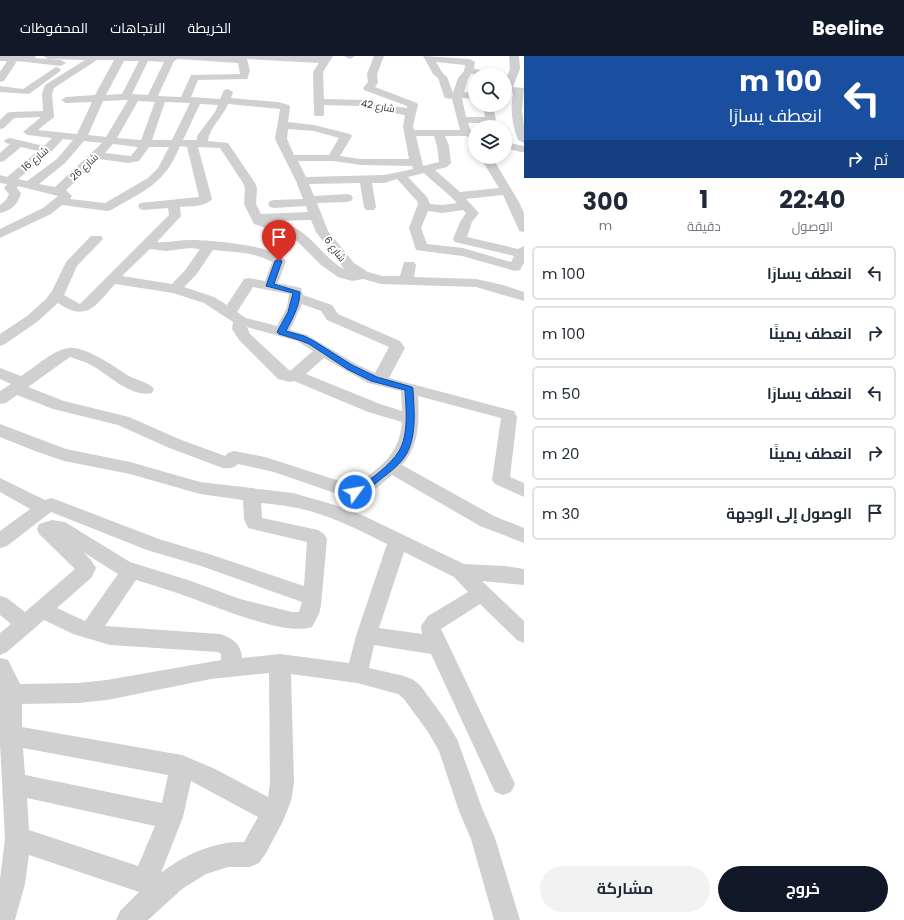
<!DOCTYPE html>
<html lang="ar">
<head>
<meta charset="utf-8">
<style>
	body { margin:0; font-family:Poppins,Cairo,sans-serif; background:#f2f2f3; color:#1f2937; direction:rtl; height:100vh; display:flex; flex-direction:column; font-size:15px; white-space:nowrap }
	* { box-sizing:border-box; margin:0 }
	p { font-size:13px; color:#747a83 }
	.icon { flex:none; width:22px; height:22px; fill:none; stroke:currentColor; stroke-width:2; stroke-linecap:round; stroke-linejoin:round }
	.map { position:relative; flex:1; overflow:hidden; direction:ltr }
	.side { display:flex; flex-direction:column; background:#fff; width:380px }
	.side>* { flex:none }
	.guide { background:#1a4fa0; color:#fff; overflow:hidden }
	.fabs { position:absolute; left:468px; top:12px; display:grid; gap:8px }
	.fabs a { display:grid; place-items:center; width:44px; height:44px; border-radius:50%; background:#fff; box-shadow:0 2px 6px #0003; font-size:20px }
	.pin { position:absolute; display:grid; place-items:center; width:34px; height:34px; color:#fff; margin:-41px -17px; border-radius:50% 50% 50% 0; rotate:-45deg; box-shadow:0 0 4px #0007 }
	.pin .icon { rotate:45deg }
	.me { position:absolute; width:44px; margin:-22px; rotate:58deg; stroke-linejoin:round; filter:drop-shadow(0 0 3px #0008) }
	.turn { display:flex; align-items:center; gap:14px; height:84px; padding:0 16px; font-size:18px }
	.turn .icon { width:52px; height:52px; stroke-width:2.5 }
	.turn b { display:block; font-size:28px; line-height:34px }
	.then { display:flex; align-items:center; height:38px; padding:0 16px; background:#0003; gap:8px; font-size:15px }
	.eta { display:flex; justify-content:space-evenly; align-items:center; height:68px; text-align:center }
	.eta b { font-size:24px; font-weight:700; line-height:28px }
	.button { display:flex; gap:8px; margin-top:auto; padding:8px 16px }
	.button a { flex:1; height:46px; border-radius:24px; background:#111827; color:#fff; font-size:16px; font-weight:700; line-height:46px; text-align:center }
	.button a+a { background:#f2f2f3; color:#1f2937 }
	ul { padding:0; list-style:none }
	li { display:flex; align-items:center; gap:12px; height:54px; margin:0 8px 6px; padding:0 8px; border:2px solid #e0e1e3; border-radius:6px }
	li div { flex:1 }
	li b { display:block; font-size:15px }
	li em { font-style:normal }
	header { display:flex; align-items:center; gap:24px; box-sizing:border-box; height:56px; padding:0 20px; background:#111827; color:#fff }
	header strong { font-size:19px }
	nav { display:flex; gap:22px; margin-inline-start:auto; font-size:14px }
	main { display:flex; flex:1; min-height:0 }
	.map>svg:first-child { display:block }
	.lines { fill:none; stroke-linecap:round; stroke-linejoin:round }
	.minor { fill:#d0d0d0; fill-rule:evenodd }
	.route { fill:#1a73e8; stroke:#114b97 }
	.labels { text-anchor:middle; dominant-baseline:central; stroke-width:4; stroke-linejoin:round; paint-order:stroke }
	.far-street-label { font-size:10px; fill:#333; stroke:#fff }
</style>
</head>
<body>
<header>
<strong>Beeline</strong>
<nav><a>الخريطة</a><a>الاتجاهات</a><a>المحفوظات</a></nav>
</header>
<main>
<section class="side">
<div class="guide">
<div class="turn"><svg class="icon" aria-label="left" viewBox="0 0 24 24"><path d="M17 20v-9H6M10 6l-5 5 5 5"/></svg><div><b>100 m</b>انعطف يسارًا</div></div>
<div class="then">ثم<svg class="icon" aria-label="right" viewBox="0 0 24 24"><path d="M7 20v-9h11M14 6l5 5-5 5"/></svg></div>
</div>
<div class="eta">
<div><b>22:40</b><p>الوصول</p></div>
<div><b>1</b><p>دقيقة</p></div>
<div><b>300</b><p>m</p></div>
</div>
<ul>
<li><svg class="icon" aria-label="left" viewBox="0 0 24 24"><path d="M17 20v-9H6M10 6l-5 5 5 5"/></svg><div><b>انعطف يسارًا</b></div><em>100 m</em></li>
<li><svg class="icon" aria-label="right" viewBox="0 0 24 24"><path d="M7 20v-9h11M14 6l5 5-5 5"/></svg><div><b>انعطف يمينًا</b></div><em>100 m</em></li>
<li><svg class="icon" aria-label="left" viewBox="0 0 24 24"><path d="M17 20v-9H6M10 6l-5 5 5 5"/></svg><div><b>انعطف يسارًا</b></div><em>50 m</em></li>
<li><svg class="icon" aria-label="right" viewBox="0 0 24 24"><path d="M7 20v-9h11M14 6l5 5-5 5"/></svg><div><b>انعطف يمينًا</b></div><em>20 m</em></li>
<li><svg class="icon" aria-label="arrive" viewBox="0 0 24 24"><path d="M6 21V4h12l-3 4 3 4H6"/></svg><div><b>الوصول إلى الوجهة</b></div><em>30 m</em></li>
</ul>
<div class="button"><a>خروج</a><a>مشاركة</a></div>
</section>
<div class="map">
<svg width="524" height="864" viewBox="0 0 524 864">
	<rect width="100%" height="100%" fill="#fff"/>
	<g class="lines">
		<!-- minor -->
		<path class="minor" d="M0,0H36L35,2L61,4L66,7L61,10L17,5L4,25L0,26V16L7,5H0Z
			M43,0H333L323,16L324,43L365,44L369,45L370,47L407,52V50L364,34L363,32L368,26L367,18L374,0H384L377,18L378,27L375,31L417,47L418,49L413,70L414,74H460L452,43L445,42L444,40L438,22L433,18L423,0L470,3L475,6L474,13L502,17L504,19L471,18L468,23L464,36L475,37V43L462,42L466,61H485L483,49H493L496,64L491,67H468L471,75L475,76V83L465,80H445L449,90L451,107L447,111L435,114L460,136L499,132L480,101H492L519,146L524,157V176L519,175L518,172L503,139L466,143L479,157L472,166L467,181L518,193L524,190V207L520,214L515,215L462,200L416,194L409,172L418,148L417,145L397,123L384,127H372L376,151L374,154H366L364,151L360,127L309,128L314,140L347,138L351,139L353,142L351,145L347,146L317,147L328,175L354,207L368,216L382,220H400L404,206H414L416,209L414,221L476,223L503,229L524,236V245L476,231L381,228L363,223L352,225L338,221L321,209L297,185L288,179L254,168L244,148L245,132L243,127L220,92L198,91L212,143C206,151 190,150 180,151L181,160L157,186C169,187 179,184 191,184C210,184 275,189 286,205L278,227L301,232L303,239L332,249L338,258L400,285L405,292L389,322L514,355L517,361L510,421L524,427V441L495,428L492,424L501,362L418,340C419,365 420,388 402,409L494,460L524,472V487L480,470L392,419L366,441L355,444L274,416L238,408C234,413 226,413 220,411L167,391L118,369L53,353L17,339L6,347L0,348V335L11,328L0,323V312L21,320C34,312 54,293 69,292C84,290 114,310 127,319C135,324 149,326 154,333L152,337C131,342 108,318 91,309C85,305 77,304 70,301L28,331L64,345L129,361L179,383L225,400L228,397L234,395L265,401L355,430C380,410 399,401 402,366L368,356L294,325L290,326L278,323L239,284L232,273L233,266L204,247L173,237L115,228C96,249 87,267 58,247L37,266L5,288L0,290V278L27,260L46,243L52,235L66,206L91,180H101L103,183L77,210L64,239L80,248L169,159L168,152L144,154L140,153L138,150L140,147L199,141L187,91L180,90C164,129 145,134 111,154L107,155L62,149L51,158L0,182V173L43,152L58,140L18,130L17,132L21,137C18,148 11,155 0,157V149L6,144L9,138L4,132L7,128L0,127V119L7,121L38,95L21,91L4,105L0,106V97L10,88L6,87L4,85L6,83L10,82L44,90L52,82L28,79L23,76L41,61L14,62L4,72L0,73V64L7,57L11,56L43,55L42,38L45,29L85,4L48,3ZM178,3L238,7L240,18L191,19L181,41L158,40L174,5ZM247,3L319,7L313,16L314,58L315,60H323L324,58V49L362,50L367,53L405,59L403,70L409,103H361L340,100L352,80L350,78L314,69L288,66L290,51L289,49L278,46L231,42L233,36L228,33L224,34L220,43L191,41L198,24L247,23L250,15ZM97,4H114L95,39L66,41L61,44L66,47L92,46L77,78L38,74L54,61L52,38L54,32ZM124,5H139L122,38L106,39ZM148,5L164,6L148,39L132,38ZM436,6L465,9L464,15L458,22L453,37L447,21L442,16ZM128,44L106,81L88,79L103,45ZM138,45L155,46L141,84L117,82ZM165,46L190,47L172,84H152ZM200,48L218,49L215,56L197,80V84H183ZM228,48L280,53L275,83L296,125L303,143L274,144L270,145L268,148L270,151L274,152L306,150L308,156L261,158L256,148L257,132L255,127L228,87L208,85C209,72 223,61 228,48ZM288,73L314,75L339,82L329,99H294L287,83ZM416,80H434L437,90L439,106L423,110ZM63,83L73,84L57,103L27,125L18,123L51,96ZM84,85L102,87L55,131L39,128L65,107ZM113,88L138,91L131,100L105,97ZM149,91H169L158,112L148,122L105,147L70,143L72,140L66,134L99,103L128,107L139,105ZM298,105H333L361,109L412,110L413,113L384,119L306,121ZM424,117C435,128 447,136 457,147L442,149L430,148L427,141L408,121ZM463,154L466,157L460,166L453,183L455,186L514,200L511,206L463,192L427,188L421,172L428,155L442,157ZM311,164L316,176L344,213L348,215C327,206 316,184 297,173C289,168 279,167 269,165ZM190,192L200,193L186,213L172,228L122,220L150,193L166,195ZM213,194C233,196 254,196 272,206L265,225L249,222L244,223L227,249L214,241L184,231L196,219ZM253,231L289,238L287,251L277,270L246,262L237,256ZM302,248L321,255L327,264L389,291L375,317L356,308L307,279L290,274ZM247,271L297,285L313,295L290,315L250,278ZM324,302L368,327L401,335L402,355L380,348L306,318Z
			M344,0H355L350,3Z
			M509,0H519L520,13L513,31L524,32L522,55L524,69V87L518,84C512,68 510,55 513,37L505,35V25L510,13Z
			M56,11L59,12L61,14L59,16L29,38L0,36V30L23,33Z
			M505,86L524,90V96H521L505,92Z
			M0,368L66,393L130,406L200,426L293,437L335,449L362,459L464,508L505,510L524,513V529L482,525L524,565V587L517,584L480,548L441,573L515,728L511,736L503,739L495,736L431,598L374,589L369,612L404,620L412,623L420,629L444,662L457,683L482,752L495,782L520,864H494L471,783L459,755L439,695L428,676L404,643L398,638L357,627L291,618L294,727L291,745L283,765L266,797L259,807L250,811H228L206,818L182,833L148,864H116L120,855L139,836L29,799L25,828L15,864H0V823L5,783L0,688V602L8,604L20,628L78,627L107,624L221,604V598L218,596L110,589L73,578L44,564L7,596L0,599V577L11,568L0,559V540L7,542L25,556L75,513L39,478L37,473L39,468L52,464L65,466L130,506L191,525L240,543L292,556H299L302,546L201,510L147,494L51,456L7,490L0,492V475L30,453L0,436V422L45,444L51,442L57,444L159,483L212,499L304,530L307,486L248,472L244,463L243,444L200,438L130,418L64,405L35,395L0,381ZM261,447C272,448 282,449 292,451C326,457 357,473 387,488L356,580L349,607L280,598L242,602C241,587 232,582 220,578L105,570L136,524C150,528 165,533 180,538C210,548 284,581 312,571L319,558L321,549L327,483L324,478L318,474L262,462ZM83,496L118,518L85,565L57,552L92,521L96,512L91,504ZM404,496L454,521L468,536L428,560L421,570L422,578L379,572ZM269,617L270,727L268,741L215,713L182,699L22,671V648L78,647L107,644L211,623ZM23,692L168,719L162,747L25,719ZM191,725L258,761L244,786C214,785 184,799 161,817L183,761ZM27,742L155,770L138,810L29,774Z"/>
	</g>
	<!-- route -->
	<path class="route" d="M279,203L282,205L274,228L300,236C300,250 292,263 286,275L304,280L314,285L352,309L377,321L412,331L413,333C414,354 417,377 407,397C401,408 390,416 381,423C372,430 366,438 355,440L350,436L352,434L358,433C371,422 390,410 399,395C409,378 406,353 405,334L371,325L347,313L309,288L299,284L279,278L277,276L288,256L293,237L266,230L275,205Z"/>
	<g class="labels">
		<!-- far-street labels -->
		<g class="far-street-label">
			<text transform="translate(378 50) rotate(10)">شارع 42</text>
			<text transform="translate(35 103) rotate(-40)">شارع 16</text>
			<text transform="translate(84 111) rotate(-43)">شارع 26</text>
			<text transform="translate(335 193) rotate(53)">شارع 6</text>
		</g>
	</g>
</svg>
<div class="fabs">
<a><svg class="icon" aria-label="search" viewBox="0 0 24 24"><circle cx="10" cy="10" r="6"/><path d="M15 15l6 6"/></svg></a>
<a><svg class="icon" aria-label="layers" viewBox="0 0 24 24"><path d="M12 4l9 5-9 5-9-5zM3 14l9 5 9-5"/></svg></a>
</div>
<div class="pin" style="left:279px;top:205px;background:#d93025"><svg class="icon" aria-label="arrive" viewBox="0 0 24 24"><path d="M6 21V4h12l-3 4 3 4H6"/></svg></div>
<svg class="me" style="left:355px;top:436px" viewBox="-20 -20 40 40"><circle r="17" fill="#1a73e8" stroke="#fff" stroke-width="3"/><path d="M0-11L8 9 0 5-8 9z" fill="#fff"/></svg>
</div>
</main>
</body>
</html>
